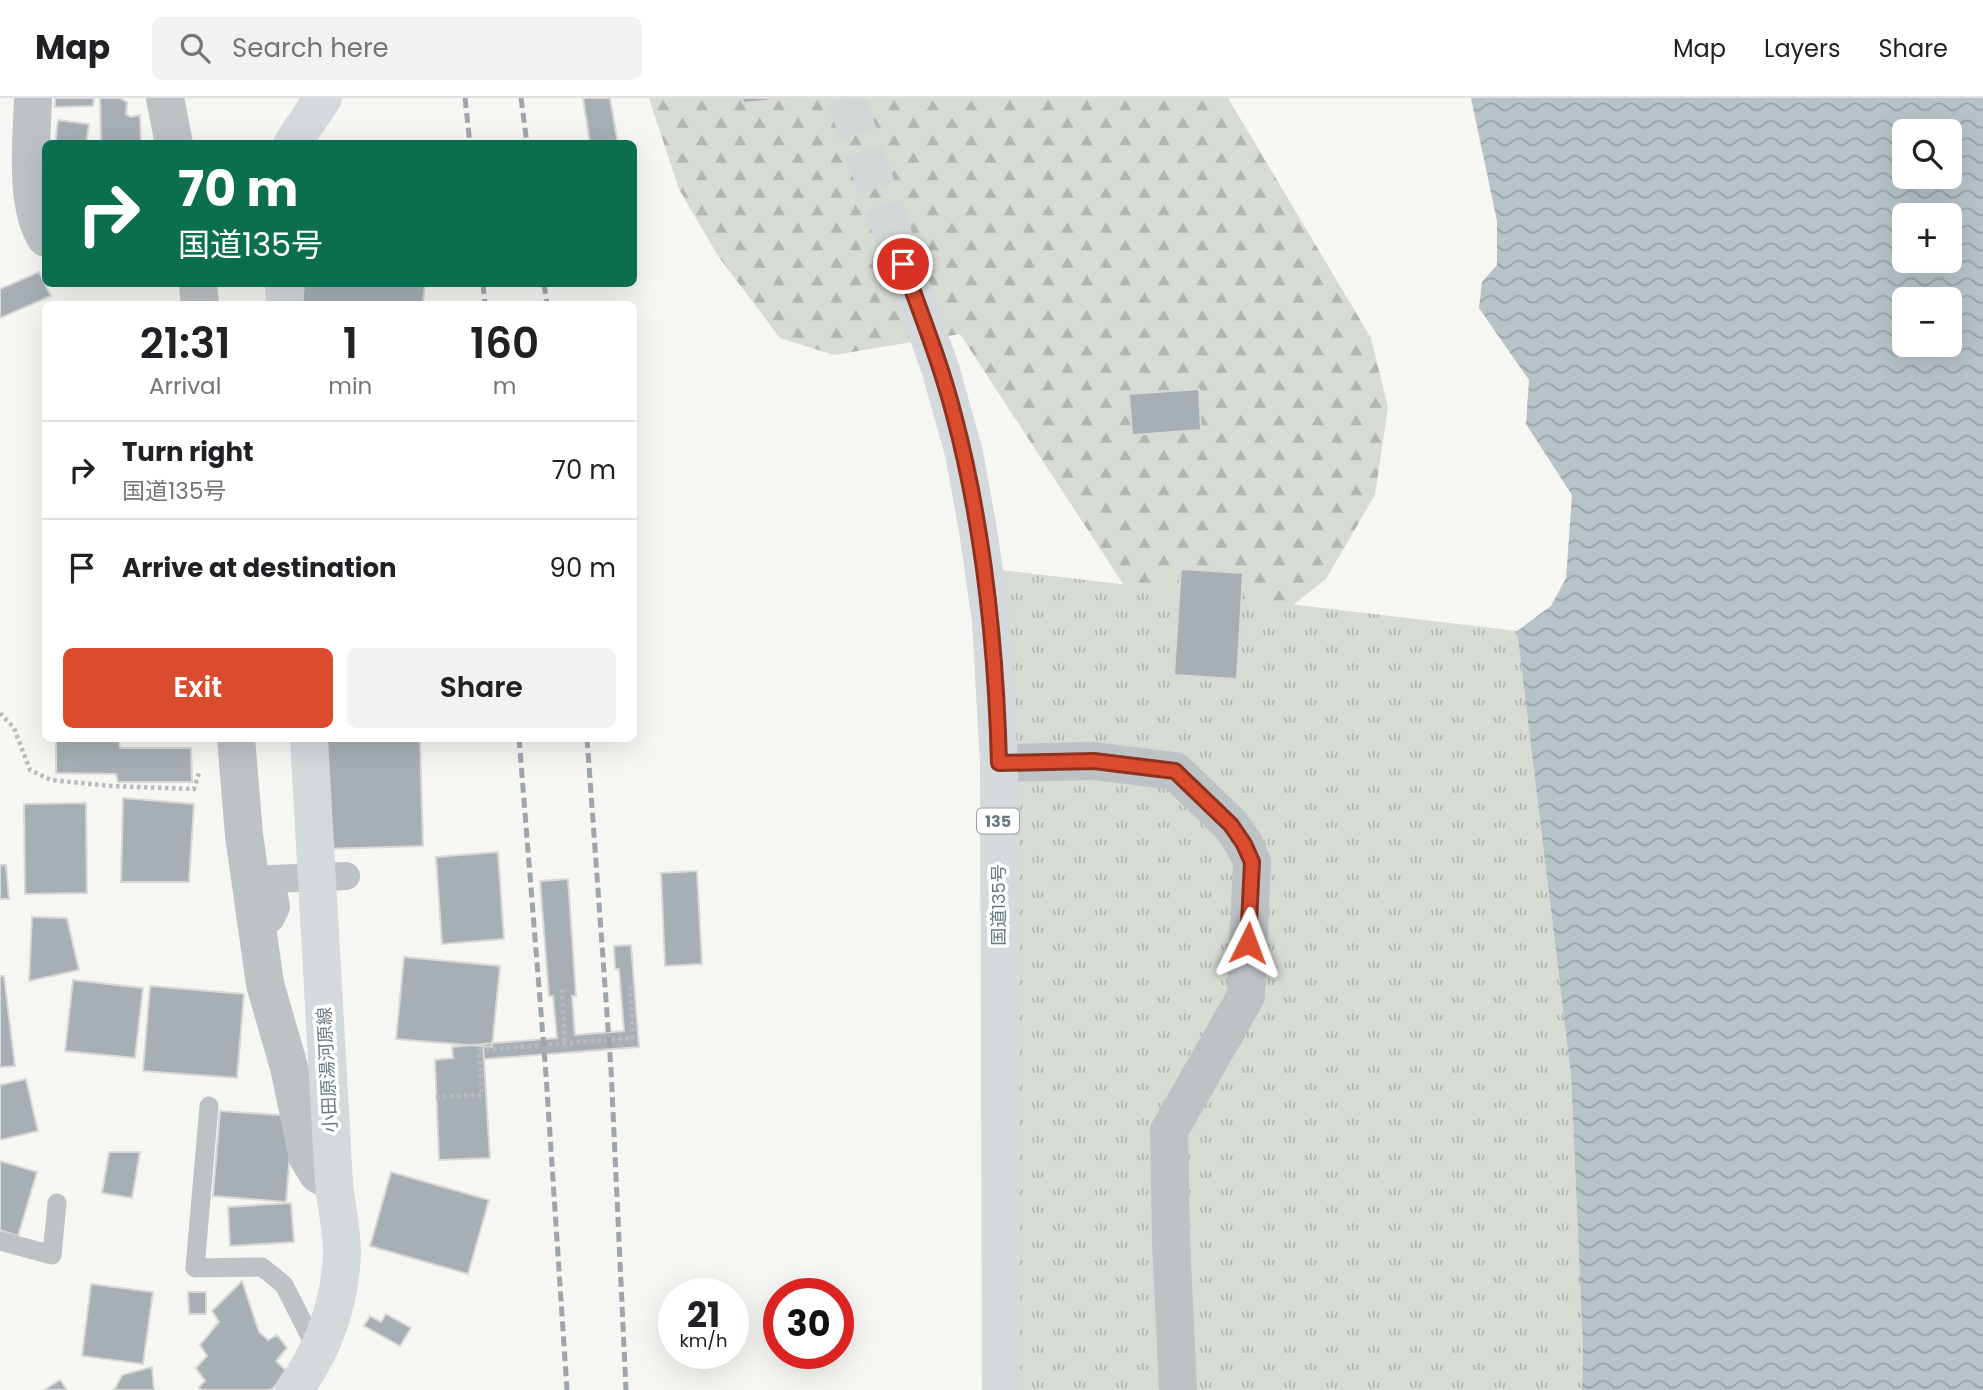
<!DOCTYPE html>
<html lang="en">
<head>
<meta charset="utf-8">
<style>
	body { margin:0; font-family:Poppins,"Noto Sans JP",sans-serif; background:#f2f2f2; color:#202124; height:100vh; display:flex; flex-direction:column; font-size:26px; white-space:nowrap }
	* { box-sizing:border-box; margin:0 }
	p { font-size:23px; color:#757577 }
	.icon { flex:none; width:38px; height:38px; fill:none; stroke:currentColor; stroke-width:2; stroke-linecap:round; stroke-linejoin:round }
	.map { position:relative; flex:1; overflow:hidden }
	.side { position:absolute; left:42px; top:203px; width:595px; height:441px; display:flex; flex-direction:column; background:#fff; border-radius:10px; box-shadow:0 7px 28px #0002 }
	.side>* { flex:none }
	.banner { position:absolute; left:42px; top:42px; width:595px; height:147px; border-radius:10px; box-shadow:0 7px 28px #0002; background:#0b6e4f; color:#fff; overflow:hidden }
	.fabs { position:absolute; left:1892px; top:21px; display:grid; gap:14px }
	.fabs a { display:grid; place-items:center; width:70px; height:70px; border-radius:10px; background:#fff; box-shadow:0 7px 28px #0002; font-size:35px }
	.speed { position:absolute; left:658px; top:1180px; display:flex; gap:14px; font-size:35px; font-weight:700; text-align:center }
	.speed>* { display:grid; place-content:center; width:91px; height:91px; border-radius:50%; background:#fff; box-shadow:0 7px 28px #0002; line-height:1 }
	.speed small { font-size:18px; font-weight:400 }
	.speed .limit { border:10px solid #d22; background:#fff; color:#111 }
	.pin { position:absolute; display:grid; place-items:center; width:60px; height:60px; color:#fff; margin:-30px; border:4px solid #fff; border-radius:50%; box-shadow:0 2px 7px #0007 }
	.me { position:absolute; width:77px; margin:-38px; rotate:3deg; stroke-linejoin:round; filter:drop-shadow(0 0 5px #0008) }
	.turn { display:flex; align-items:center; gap:24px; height:147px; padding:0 21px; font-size:32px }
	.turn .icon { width:91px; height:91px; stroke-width:2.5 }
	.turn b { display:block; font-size:49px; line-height:60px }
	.eta { display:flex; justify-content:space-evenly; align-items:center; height:119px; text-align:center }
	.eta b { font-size:42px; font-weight:600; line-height:49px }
	.button { display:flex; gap:14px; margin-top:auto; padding:14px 21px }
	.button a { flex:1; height:80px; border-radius:10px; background:#db4c2f; color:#fff; font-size:28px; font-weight:600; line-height:80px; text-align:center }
	.button a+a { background:#f2f2f2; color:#202124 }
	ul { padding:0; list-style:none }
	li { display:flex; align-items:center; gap:21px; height:98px; padding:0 21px; border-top:2px solid #e0e0e0 }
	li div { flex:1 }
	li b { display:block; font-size:26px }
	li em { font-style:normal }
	header { display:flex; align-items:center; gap:42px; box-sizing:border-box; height:98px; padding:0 35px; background:#fff; border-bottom:2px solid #e0e0e0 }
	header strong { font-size:33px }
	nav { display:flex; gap:38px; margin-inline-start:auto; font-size:24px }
	.search { width:490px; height:63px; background:#f2f2f2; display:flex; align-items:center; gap:18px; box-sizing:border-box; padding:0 24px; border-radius:10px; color:#757577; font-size:26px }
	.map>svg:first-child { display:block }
	.forest { fill:url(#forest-firs) }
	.park { fill:url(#park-tufts) }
	.water { fill:url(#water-waves); fill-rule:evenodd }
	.building { fill:#a7afb4; stroke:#d8d8d6; stroke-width:2 }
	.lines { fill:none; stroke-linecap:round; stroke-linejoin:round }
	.trunk-tunnel { stroke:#d2d6d7; stroke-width:38; stroke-dasharray:38 19; stroke-linecap:butt }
	.path { stroke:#b8bbbd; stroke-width:4.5; stroke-dasharray:3.5 3.5; stroke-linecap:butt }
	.service { stroke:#bdc2c5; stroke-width:19 }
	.pedestrian { stroke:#bdc2c5; stroke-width:28 }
	.minor { stroke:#bdc2c5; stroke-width:38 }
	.secondary { stroke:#d4d9dc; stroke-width:38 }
	.trunk { stroke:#d4d9dc; stroke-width:38 }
	.rail { stroke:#9fa6ab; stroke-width:5; stroke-dasharray:10 5; stroke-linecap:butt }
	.route-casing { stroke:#8e311f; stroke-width:18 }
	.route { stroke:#db4c2f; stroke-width:12 }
	.labels { text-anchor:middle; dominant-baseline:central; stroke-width:7; stroke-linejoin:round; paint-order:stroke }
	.shield { fill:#fff; stroke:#95a0a8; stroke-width:2 }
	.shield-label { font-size:16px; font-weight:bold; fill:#677883 }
	.street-label { font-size:18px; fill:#677883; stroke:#fff }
</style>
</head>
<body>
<header>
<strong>Map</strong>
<div class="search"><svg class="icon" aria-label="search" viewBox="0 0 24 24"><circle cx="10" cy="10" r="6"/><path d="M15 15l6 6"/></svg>Search here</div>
<nav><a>Map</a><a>Layers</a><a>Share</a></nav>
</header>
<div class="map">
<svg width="1983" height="1292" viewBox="0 0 1983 1292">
	<defs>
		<pattern id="forest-firs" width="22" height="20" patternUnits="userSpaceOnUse" patternTransform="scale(1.75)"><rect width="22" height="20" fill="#d6dbd3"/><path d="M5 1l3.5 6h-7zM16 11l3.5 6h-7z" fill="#b1b6b1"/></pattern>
		<pattern id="park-tufts" width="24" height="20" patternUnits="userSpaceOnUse" patternTransform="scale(1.75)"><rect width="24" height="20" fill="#d6dbd3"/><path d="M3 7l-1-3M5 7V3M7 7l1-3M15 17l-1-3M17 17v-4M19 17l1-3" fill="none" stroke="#b1b6b1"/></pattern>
		<pattern id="water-waves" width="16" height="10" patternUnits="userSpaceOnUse" patternTransform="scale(1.75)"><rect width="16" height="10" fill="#b7c3c7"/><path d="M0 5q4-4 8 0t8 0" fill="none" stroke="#99a3a7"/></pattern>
	</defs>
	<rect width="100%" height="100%" fill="#f6f6f3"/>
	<!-- forest -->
	<path class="forest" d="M649,0H1228L1371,240L1388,309L1375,397L1326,481L1261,532L1140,512L960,236L834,257L780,240L718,158L679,91Z"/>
	<!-- park -->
	<path class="park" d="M984,470L1517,533L1571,977L1583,1250L1582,1292H1009Z"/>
	<!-- water -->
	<path class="water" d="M1471,0H1983V1292H1582L1583,1250L1571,977L1517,533L1551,508L1566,480L1572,397L1526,326L1529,282L1479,210L1482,184L1497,167V123ZM1904,33H1950V79H1904ZM1904,117H1950V163H1904ZM1904,201H1950V247H1904Z"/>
	<!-- building -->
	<path class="building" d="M55,0H94L93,8L55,9Z
		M100,0H120L127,4L126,16L131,19L140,17L141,46L135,44V46H101Z
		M583,0H610L618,46H590Z
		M742,0H791L743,5Z
		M58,22L89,26L86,46H55Z
		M39,174L51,198L0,220V191Z
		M304,186H425L423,206H302Z
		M1199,291L1201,332L1132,337L1129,296Z
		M1181,471L1243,475L1237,581L1174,577Z
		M56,640L119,643L120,650H191L192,684H118L116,676L56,675Z
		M127,640H165L127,643Z
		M317,640H420L423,748L321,751Z
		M123,700L194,706L189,784H121Z
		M86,705L87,795L25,796L24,706Z
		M498,754L504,841L442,846L436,759Z
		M0,767H6L9,801H0Z
		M697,773L702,866L665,868L661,775Z
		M568,781L576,898H572L575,937L624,933L619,871H615L614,848L631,847L639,949L484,961L483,946L557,940L553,898H549L540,783Z
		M32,819L67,820L79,872L29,883Z
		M404,859L500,868L492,949L396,941Z
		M0,878H4L15,968L0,969Z
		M73,882L143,890L135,960L65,953Z
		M150,888L244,896L237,980L143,973Z
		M483,946L490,1060L439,1062L435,962L453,960L452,949Z
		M26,981L38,1033L0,1042V987Z
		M220,1013L293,1018L286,1104L213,1098Z
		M109,1054H140L132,1100L102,1095Z
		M0,1063L37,1074L18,1138L0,1132Z
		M391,1074L489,1102L468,1176L370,1148Z
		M291,1105L294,1144L230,1148L228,1109Z
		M242,1183L259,1234L268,1242L277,1237L287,1250L276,1263L288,1275L271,1292H201L199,1289L205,1283L196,1270L207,1258L200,1247L219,1224L212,1213Z
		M91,1186L153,1194L143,1266L82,1258Z
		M188,1194H206V1216H189Z
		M386,1216L411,1230L400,1248L364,1228L370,1218L381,1224Z
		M152,1269L154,1292H113L115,1291L122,1277Z
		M60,1282L67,1292H44Z"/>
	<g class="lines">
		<!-- trunk-tunnel -->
		<path class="trunk-tunnel" d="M846,0L903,166"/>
		<!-- path -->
		<path class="path" d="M0,615L14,630L30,672L51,682L111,688L194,691L199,675
			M562,891L565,945
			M436,999L482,997L479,952L633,940L630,887"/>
		<!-- service -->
		<path class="service" d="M209,1008L195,1170L262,1169L284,1187L317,1252
			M0,1143L52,1157L57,1105"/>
		<!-- pedestrian -->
		<path class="pedestrian" d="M257,821L271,820L276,809L271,781L346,778"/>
		<!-- minor -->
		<path class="minor" d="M33,0C32,38 24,107 46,140
			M165,0L174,46
			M198,186L200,206
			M236,640L244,737L265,886L289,969L308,1060L318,1076L334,1085
			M999,665L1094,663L1175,673L1231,727L1244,746L1252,764L1246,898L1169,1033L1171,1142L1178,1292"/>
		<!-- secondary -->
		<path class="secondary" d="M292,46L323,0
			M284,186L285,206
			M294,1292C324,1251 340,1206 342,1155C342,1132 336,1107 334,1085L309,640"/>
		<!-- trunk -->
		<path class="trunk" d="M903,166L940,270L964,355L978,432L991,523L999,665L1001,1292"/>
		<!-- rail -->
		<path class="rail" d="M465,0L470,46
			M521,0L527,46
			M483,186L485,206
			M544,186L547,206
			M519,640L546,977L567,1292
			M587,640L611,971L626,1292"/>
	</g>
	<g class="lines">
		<!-- route casing -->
		<g class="route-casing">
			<path id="route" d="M903,166C921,216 941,266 954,317C984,431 996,548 999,665L1094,663L1175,673L1231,727L1244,746L1252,764L1248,845"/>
		</g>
		<!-- route -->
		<use href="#route" class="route"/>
	</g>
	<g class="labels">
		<!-- shield labels -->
		<rect class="shield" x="977" y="710.5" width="42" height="25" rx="5"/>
		<g class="shield-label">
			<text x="998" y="723">135</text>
		</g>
		<!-- street labels -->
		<g class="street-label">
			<text transform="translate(998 807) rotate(-90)">国道135号</text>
			<text transform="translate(327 972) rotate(-93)">小田原湯河原線</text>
		</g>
	</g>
</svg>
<div class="fabs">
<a><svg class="icon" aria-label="search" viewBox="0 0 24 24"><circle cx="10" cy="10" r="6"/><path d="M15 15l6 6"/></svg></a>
<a>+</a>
<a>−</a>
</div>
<div class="speed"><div>21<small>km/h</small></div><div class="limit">30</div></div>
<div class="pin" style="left:903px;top:166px;background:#d93025"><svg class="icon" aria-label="arrive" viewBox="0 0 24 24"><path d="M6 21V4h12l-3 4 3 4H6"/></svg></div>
<svg class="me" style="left:1248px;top:845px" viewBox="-20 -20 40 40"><path d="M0-17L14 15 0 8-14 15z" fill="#db4c2f" stroke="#fff" stroke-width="4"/></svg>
<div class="banner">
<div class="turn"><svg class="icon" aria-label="right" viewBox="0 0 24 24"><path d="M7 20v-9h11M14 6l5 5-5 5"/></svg><div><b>70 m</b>国道135号</div></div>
</div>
<section class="side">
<div class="eta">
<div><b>21:31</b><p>Arrival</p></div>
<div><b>1</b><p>min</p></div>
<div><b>160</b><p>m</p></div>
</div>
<ul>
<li><svg class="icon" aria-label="right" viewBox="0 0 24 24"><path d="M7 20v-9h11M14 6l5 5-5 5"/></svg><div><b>Turn right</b><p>国道135号</p></div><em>70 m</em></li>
<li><svg class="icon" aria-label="arrive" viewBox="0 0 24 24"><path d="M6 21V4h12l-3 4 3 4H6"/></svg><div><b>Arrive at destination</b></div><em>90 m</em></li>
</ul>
<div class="button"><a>Exit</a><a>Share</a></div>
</section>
</div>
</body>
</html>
